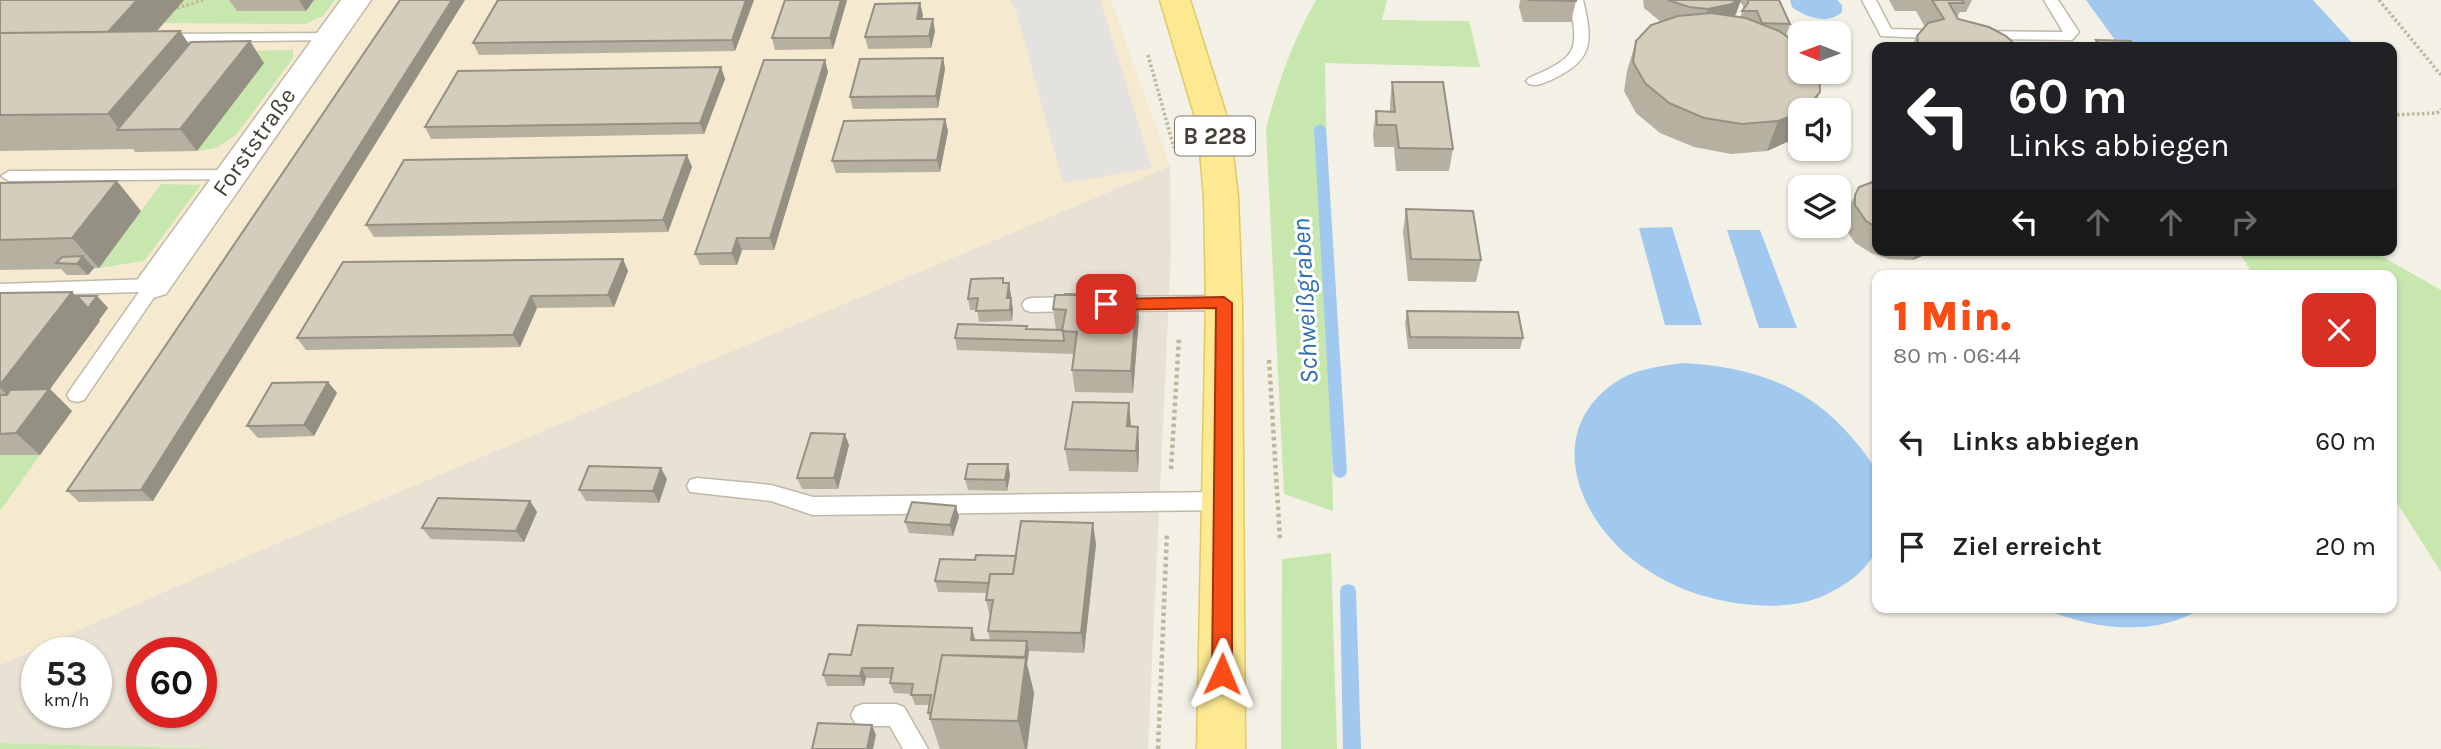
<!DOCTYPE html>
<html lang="de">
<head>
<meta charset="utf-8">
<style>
	body { margin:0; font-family:Karla,sans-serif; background:#f6f6f6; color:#222; height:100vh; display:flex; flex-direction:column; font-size:26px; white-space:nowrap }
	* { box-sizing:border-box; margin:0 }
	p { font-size:23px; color:#767676 }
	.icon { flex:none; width:38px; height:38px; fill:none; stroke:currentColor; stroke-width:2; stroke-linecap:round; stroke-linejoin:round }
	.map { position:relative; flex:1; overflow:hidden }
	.panel { position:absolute; left:1872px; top:270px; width:525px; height:343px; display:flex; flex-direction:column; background:#fff; border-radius:14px; box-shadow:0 2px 5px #0004 }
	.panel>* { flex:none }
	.hud { position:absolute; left:1872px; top:42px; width:525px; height:214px; border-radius:14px; box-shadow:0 2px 5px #0004; background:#202124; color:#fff; overflow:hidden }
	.needle { width:46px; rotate:271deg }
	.controls { position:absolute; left:1788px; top:21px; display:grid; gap:14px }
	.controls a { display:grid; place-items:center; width:63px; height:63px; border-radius:14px; background:#fff; box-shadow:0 2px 5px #0004; font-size:35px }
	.speed { position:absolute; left:21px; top:637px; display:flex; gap:14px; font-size:35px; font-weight:700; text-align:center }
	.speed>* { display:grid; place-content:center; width:91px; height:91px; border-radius:50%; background:#fff; box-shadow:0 2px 5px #0004; line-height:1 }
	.speed small { font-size:18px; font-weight:400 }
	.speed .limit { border:10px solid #d22; background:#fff; color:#111 }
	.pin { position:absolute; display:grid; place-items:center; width:60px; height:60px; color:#fff; margin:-30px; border-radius:14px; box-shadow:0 4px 10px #0006 }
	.me { position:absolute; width:77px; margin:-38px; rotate:1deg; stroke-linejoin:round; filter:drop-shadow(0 0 5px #0008) }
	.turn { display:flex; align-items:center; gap:24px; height:147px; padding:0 21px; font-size:32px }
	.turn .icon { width:91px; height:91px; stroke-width:2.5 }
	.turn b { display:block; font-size:49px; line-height:60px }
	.lanes { display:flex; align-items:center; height:66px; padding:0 21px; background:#0003; justify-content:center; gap:35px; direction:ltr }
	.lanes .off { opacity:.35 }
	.round { display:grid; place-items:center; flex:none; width:74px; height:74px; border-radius:14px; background:#f6f6f6 }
	.summary { display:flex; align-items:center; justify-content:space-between; height:119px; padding:0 21px }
	h1 { font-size:42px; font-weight:800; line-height:52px; color:#fa4d16 }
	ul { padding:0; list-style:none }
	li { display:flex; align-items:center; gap:21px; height:105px; padding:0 21px }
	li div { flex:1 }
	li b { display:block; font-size:26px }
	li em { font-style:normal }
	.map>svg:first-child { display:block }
	.residential { fill:#e7e2d4; fill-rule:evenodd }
	.commercial { fill:#f5e9d0 }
	.green { fill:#c8e7ae }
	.parking { fill:#e4e2de }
	.water { fill:#a1c9f0 }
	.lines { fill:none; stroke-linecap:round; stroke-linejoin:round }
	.stream { fill:#a1c9f0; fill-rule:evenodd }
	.lane-casing { stroke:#beb9a8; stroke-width:3 }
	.street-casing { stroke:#beb9a8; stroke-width:3 }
	.primary-casing { stroke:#e3c863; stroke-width:3 }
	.path-far1 { stroke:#c0b699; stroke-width:3.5; stroke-dasharray:2.5 2.5; stroke-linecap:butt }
	.path { stroke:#c0b699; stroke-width:4.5; stroke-dasharray:3.5 3.5; stroke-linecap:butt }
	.lane { fill:#fff; fill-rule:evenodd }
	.street { fill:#fff; fill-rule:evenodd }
	.primary { fill:#fee993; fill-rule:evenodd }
	.wall { fill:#b6b0a1; fill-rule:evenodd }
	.shaded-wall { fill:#949083 }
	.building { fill:#d4cdbb; stroke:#949083; stroke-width:2 }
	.route { fill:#fa4d16; stroke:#a2320e; stroke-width:2 }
	.labels { text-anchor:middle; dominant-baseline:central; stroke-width:6; stroke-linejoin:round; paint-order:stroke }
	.shield { fill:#fff; stroke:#7d7972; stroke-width:2 }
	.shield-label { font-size:23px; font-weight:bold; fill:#454035 }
	.street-label { font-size:24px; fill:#454035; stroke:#fff }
	.water-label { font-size:26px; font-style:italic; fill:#2e6eb1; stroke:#fff }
</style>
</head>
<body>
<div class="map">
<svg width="2441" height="749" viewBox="0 0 2441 749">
	<rect width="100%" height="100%" fill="#f3f0e6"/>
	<!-- residential -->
	<path class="residential" d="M1170,166L1171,253L1148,749H229L0,743V665L207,573ZM37,653H96V712H37ZM142,653H201V712H142Z"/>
	<!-- commercial -->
	<path class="commercial" d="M0,0H1111L1170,166L207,573L0,665Z"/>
	<!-- green -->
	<path class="green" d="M184,0H335L323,16L305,24L163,23Z
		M1316,0H1387L1382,20L1469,21L1480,67L1325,63L1333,511L1284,494L1266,129C1278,83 1292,42 1316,0Z
		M293,50V58L236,135L216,148L197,151L263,64L232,51Z
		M161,184L201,185L144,261L99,268Z
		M2238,250H2371L2441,290V572L2392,495V275H2253Z
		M0,455H40L0,511Z
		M1331,553L1337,749H1281L1282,559Z
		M0,743L229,749H0Z"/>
	<!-- parking -->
	<path class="parking" d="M1010,0H1100L1152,168L1063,183L1016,10Z"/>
	<!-- water -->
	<path class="water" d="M1790,0H1837L1842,5V12C1827,25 1807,18 1792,7Z
		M2086,0H2313L2356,47H2120Z
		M1672,227L1702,325H1665L1639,228Z
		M1727,230H1760L1797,328H1759Z
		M1684,363C1752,367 1808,385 1853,439C1863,450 1875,465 1878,480C1882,500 1878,524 1878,544C1871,567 1851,582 1831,592C1808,605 1780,607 1754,605C1713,602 1673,589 1640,565C1580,523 1542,435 1613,384C1633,369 1660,366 1684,363Z
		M2041,607H2203C2159,638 2089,630 2041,607Z"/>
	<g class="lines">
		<!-- stream -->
		<path class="stream" d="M1320,124L1326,128L1347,472L1345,476L1340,478L1335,476L1333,472L1314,128Z
			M1348,584L1354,586L1356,591L1361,749H1343L1340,591L1342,586Z"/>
		<!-- lane casing -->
		<g class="lane-casing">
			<path id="lane" d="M1569,0H1583C1592,39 1595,59 1555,78C1546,82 1538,87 1529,84L1526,81L1529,78C1577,57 1580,52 1569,0Z
				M1862,0H1876L1891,29L1929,30L1936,34L1929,38L1881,36Z
				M2044,0H2058L2079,32L2072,40L1980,39L1973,35L1980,31L2063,32Z
				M330,33L335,34L337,37L335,40L159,42L152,38L159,34Z
				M232,170L238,171L240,175L238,179L9,181L1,176L9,171Z
				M153,279L159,280L162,285L159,290L84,400L77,402L70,400L67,395L70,390L139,292L0,296V284Z
				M1224,296L1230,298L1233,303L1230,308L1224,310L1112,311L1106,309L1103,304L1106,299L1112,297Z
				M1079,297L1085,299L1088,304L1085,309L1079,311L1031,312L1025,310L1022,305L1025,300L1031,298Z
				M697,478L771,485L813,497L1224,492L1231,495L1234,501L1231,507L1224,510L813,515L771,501L690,492L687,486L690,480Z
				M863,704H896L904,707L928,749H903L890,726H863L855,723L851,715L855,707Z"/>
		</g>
		<!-- street casing -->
		<g class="street-casing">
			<path id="street" d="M341,0H371L166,294L153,298L140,294L135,285L140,276Z"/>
		</g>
		<!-- primary casing -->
		<g class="primary-casing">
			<path id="primary" d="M1160,0H1190L1230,127L1238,197L1242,303L1245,749H1197L1206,303L1204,197L1198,127Z"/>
		</g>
		<!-- path-far1 -->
		<path class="path-far1" d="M2379,0L2441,75
			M177,8L203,0
			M1148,55L1174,148
			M2392,115L2437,113L2441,109"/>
		<!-- path -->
		<path class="path" d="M1269,360L1280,540
			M1171,469L1179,338
			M1158,749L1167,533"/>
		<!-- lane -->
		<use href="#lane" class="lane"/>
		<!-- street -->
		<use href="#street" class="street"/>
		<!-- primary -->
		<use href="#primary" class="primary"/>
	</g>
	<!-- wall -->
	<path class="wall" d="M0,0H184L156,32L180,31L189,44L264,63L197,151L135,152L133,149L0,151Z
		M229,0H314L306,11H237Z
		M400,0L153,501L79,502L67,491Z
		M498,0H754L735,51L479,55L473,43Z
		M785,0H847L833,49L775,50L772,38Z
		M1520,0H1576V1L1571,22H1523L1519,7Z
		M1643,0H1779L1790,24L1786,35L1801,110V130L1794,139L1767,151L1731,154L1694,147L1660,133L1636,113L1624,91L1627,71L1636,41L1661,22L1644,8ZM1740,2L1743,5V9L1740,18L1733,17L1736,14Z
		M1889,0H1972L1966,12H1960L1957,17L1958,19L2017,47H1911L1917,36L1925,27L1916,11H1895Z
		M923,15L922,19L935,31L931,48L868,49L865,37Z
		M2096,40L2135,47H2092Z
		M943,58L945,69L938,108L853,109L850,97Z
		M825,60L828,72L774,250H742L737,265H700L695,254Z
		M721,67L725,79L704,134L431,139L425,127Z
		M1392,82L1453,149L1449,171H1396L1394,147H1374L1373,133L1376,111H1390V104Z
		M945,119L948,131L940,172L836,173L832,161Z
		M687,155L692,167L668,232L374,237L366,225Z
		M1878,180V250H1930L1929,253L1913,260L1889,259L1871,253L1855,243L1844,227V217L1855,195Z
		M0,183L141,211L99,268H94L88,275H67L61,269L0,270Z
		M1406,209L1481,260L1476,282L1408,281L1403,232Z
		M623,259L628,271L614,307L537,308L520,347L306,350L297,338Z
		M1003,278V283L1011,295V298L1013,310L1012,321L979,322L977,310H970L968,299Z
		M0,293L77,296H97L108,308L99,320L100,321L50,389L72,411L40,455H0Z
		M1055,295L1139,317L1133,393L1075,392L1072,370L1074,354L957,350L955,338L1027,326V329L1056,330L1053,309Z
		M1407,311L1523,338L1520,349H1408L1405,323Z
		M328,382L337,393L314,436L258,438L247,426Z
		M1131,426L1138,427L1139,448L1138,472L1069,471L1065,449Z
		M849,445L838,489H802L797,478Z
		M1008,464L1010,475L1007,491L968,490L965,479Z
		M667,479L659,503L586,501L579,490Z
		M530,501L537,512L524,542L431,539L422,528Z
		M959,517L953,536L909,533L905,522Z
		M1096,544L1084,653L1029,651L1027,664L1034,693L1027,749H940L928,713L930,705H915L911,694L894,693L890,683V678H866L864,686H827L823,675L851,655L975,639V640H990L988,631L990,617L986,600L987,593L938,592L935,581L975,560L1016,556Z"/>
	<!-- shaded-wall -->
	<path class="shaded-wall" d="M137,0H184L126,66L104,36Z
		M299,0H314L306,11Z
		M452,0H465L153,501L141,490Z
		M746,0H754L735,51L732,40Z
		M841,0H847L833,49L830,38Z
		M1736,0H1741L1736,14L1725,25L1701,31L1708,9Z
		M920,3L923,15L919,31L917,19Z
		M933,19L935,31L931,48L929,36Z
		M180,31L204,66L120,130L108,114Z
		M250,41L264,63L197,151L180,129Z
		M943,58L945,69L938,108L936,96Z
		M825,60L828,72L774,250L770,238Z
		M721,67L725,79L704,134L700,123Z
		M1820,92L1812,110H1804Z
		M1801,112V130L1794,139L1767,151L1778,121Z
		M945,119L948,131L940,172L937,160Z
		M687,155L692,167L668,232L663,220Z
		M117,181L141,211L99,268L72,238Z
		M737,238L742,250L737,265L732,253Z
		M1918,250H1930L1929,253L1913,260Z
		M83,256L94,268L88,275L77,264Z
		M623,259L628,271L614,307L608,295Z
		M1009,283L1011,295L1009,309L1007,298Z
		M72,292L88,308L97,296L108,308L99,320L100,321L50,389L72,411L40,455L16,433L30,416L0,388V385Z
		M1137,295L1139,317L1133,393L1131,371Z
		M531,296L537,308L520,347L513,335Z
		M1011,298L1013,310L1012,321L1010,310Z
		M328,382L337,393L314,436L304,425Z
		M1129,403L1131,425L1128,448L1127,426Z
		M1138,427L1139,448L1138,472L1136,451Z
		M845,434L849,445L838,489L834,478Z
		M1008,464L1010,475L1007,491L1005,480Z
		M661,468L667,479L659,503L653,491Z
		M530,501L537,512L524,542L516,531Z
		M956,506L959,517L953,536L950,525Z
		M1093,523L1096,544L1084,653L1081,633Z
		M972,628L975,639L974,650L971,640Z
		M1027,641L1029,651L1027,664L1034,693L1027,749H1025L1018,721Z
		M862,668L866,678L864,686L860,676Z
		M872,725L876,735L873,749H867Z"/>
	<!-- building -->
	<path class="building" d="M0,0H137L108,32L0,33Z
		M400,0H452L141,490L67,491Z
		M498,0H746L732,40L473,43Z
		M785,0H841L830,38H772Z
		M1527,0H1576V1Z
		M1668,0H1736L1732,4L1708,9L1689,7Z
		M1748,0H1779L1790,24L1762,23L1757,11H1742L1748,3Z
		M1932,0H1962L1964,3H1949L1958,19L1989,27L2006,36L2018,47H1919L1917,36L1928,23L1944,19Z
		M920,3L917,19H933L929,36L865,37L875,4Z
		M1711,13L1746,18L1779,31L1801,46V72H1819L1820,92L1806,109L1801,110V112L1778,121L1742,124L1704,118L1669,103L1645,83L1633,62L1636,41L1651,25L1678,16Z
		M180,31L108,114L0,115V33Z
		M2096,40L2131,41L2135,47H2101Z
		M250,41L180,129L117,130L191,42Z
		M943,58L936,96L850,97L860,59Z
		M764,60H825L770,238H737L732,253L695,254Z
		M721,67L700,123L425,127L458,71Z
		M1392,82H1443L1453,149L1399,148L1396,125H1377L1376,111L1395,112Z
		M945,119L937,160L832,161L844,121Z
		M687,155L663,220L366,225L404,160Z
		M1878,180V228L1866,221L1855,205V195L1859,187Z
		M117,181L72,238L0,240V183Z
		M1406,209L1473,211L1481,260L1411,259Z
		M83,256L77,264L56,263L62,257Z
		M623,259L608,295L531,296L513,335L297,338L343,262Z
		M1003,278V283H1009L1007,298H1011L1010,310L976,311L978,298L968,299L971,279Z
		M72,292L0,385V293Z
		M1065,294L1111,295H1065Z
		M1055,295H1137L1131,371L1072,370L1077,332L1062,331L1066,310L1053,309Z
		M77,296H97L88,308Z
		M1407,311L1518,312L1523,338L1410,337Z
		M958,324L1027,326L1026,329L1063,330L1064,341L955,338Z
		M328,382L304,425L247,426L272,383Z
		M49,389L16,433L0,434V395H7L10,390Z
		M1073,402L1129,403L1127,426L1138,427L1136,451L1065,449Z
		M811,433L845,434L834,478H797Z
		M968,464H1008L1005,480L965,479Z
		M589,466L661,468L653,491L579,490Z
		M438,498L530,501L516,531L422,528Z
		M912,502L956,506L950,525L905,522Z
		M1021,521L1093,523L1081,633L988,631L993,600H986L990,574H1013Z
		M976,555L1016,556L1013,574H990L989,583L935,581L940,559L975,560Z
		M858,625L972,628L971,640L1027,641L1025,657L942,655L931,713H928L931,695H911L913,684L890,683L893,668H862L860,676L823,675L829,654L851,655Z
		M942,655L1026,658L1018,721L930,719Z
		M818,723L872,725L867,749H812Z"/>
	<!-- route -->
	<path class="route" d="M1224,297L1232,303V674L1229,680L1222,683L1215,680L1212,674L1216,308L1106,310L1098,304L1106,299Z"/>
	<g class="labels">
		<!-- shield labels -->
		<rect class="shield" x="1175" y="116.5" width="80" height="39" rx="5"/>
		<g class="shield-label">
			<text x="1215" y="136">B 228</text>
		</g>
		<!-- street labels -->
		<g class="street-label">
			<text transform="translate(254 142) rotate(-55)">Forststraße</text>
		</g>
		<!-- water labels -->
		<g class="water-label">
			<text transform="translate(1305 301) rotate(-93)">Schweißgraben</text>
		</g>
	</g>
</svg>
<div class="controls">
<a><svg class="needle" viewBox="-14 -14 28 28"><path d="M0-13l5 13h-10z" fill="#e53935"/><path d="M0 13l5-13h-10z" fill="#767676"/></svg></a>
<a><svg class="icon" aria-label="sound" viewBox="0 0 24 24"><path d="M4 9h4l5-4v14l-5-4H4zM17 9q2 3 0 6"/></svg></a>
<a><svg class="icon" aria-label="layers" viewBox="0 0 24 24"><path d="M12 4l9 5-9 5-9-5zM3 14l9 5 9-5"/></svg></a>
</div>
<div class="speed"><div>53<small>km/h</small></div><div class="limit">60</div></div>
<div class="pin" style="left:1106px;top:304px;background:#d93025"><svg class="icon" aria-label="arrive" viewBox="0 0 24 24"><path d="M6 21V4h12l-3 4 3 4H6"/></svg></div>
<svg class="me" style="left:1222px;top:674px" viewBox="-20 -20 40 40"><path d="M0-17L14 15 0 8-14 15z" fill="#fa4d16" stroke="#fff" stroke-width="4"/></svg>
<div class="hud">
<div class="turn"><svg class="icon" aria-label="left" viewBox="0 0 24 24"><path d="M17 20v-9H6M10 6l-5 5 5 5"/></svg><div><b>60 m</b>Links abbiegen</div></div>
<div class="lanes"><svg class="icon" aria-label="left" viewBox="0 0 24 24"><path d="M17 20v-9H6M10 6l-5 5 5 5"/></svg><svg class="icon off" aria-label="ahead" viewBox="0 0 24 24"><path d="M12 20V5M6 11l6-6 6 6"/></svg><svg class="icon off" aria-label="ahead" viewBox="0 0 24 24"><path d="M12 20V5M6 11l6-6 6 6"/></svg><svg class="icon off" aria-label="right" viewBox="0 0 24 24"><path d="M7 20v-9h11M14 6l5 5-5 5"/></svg></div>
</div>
<section class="panel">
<div class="summary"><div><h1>1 Min.</h1><p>80 m · 06:44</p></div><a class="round" style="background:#d93025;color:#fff"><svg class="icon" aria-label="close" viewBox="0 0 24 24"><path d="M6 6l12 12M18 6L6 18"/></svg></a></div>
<ul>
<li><svg class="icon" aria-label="left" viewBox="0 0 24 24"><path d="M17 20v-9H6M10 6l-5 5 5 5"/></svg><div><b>Links abbiegen</b></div><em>60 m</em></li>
<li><svg class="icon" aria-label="arrive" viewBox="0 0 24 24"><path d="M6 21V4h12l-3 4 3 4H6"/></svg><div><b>Ziel erreicht</b></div><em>20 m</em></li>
</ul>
</section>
</div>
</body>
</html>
